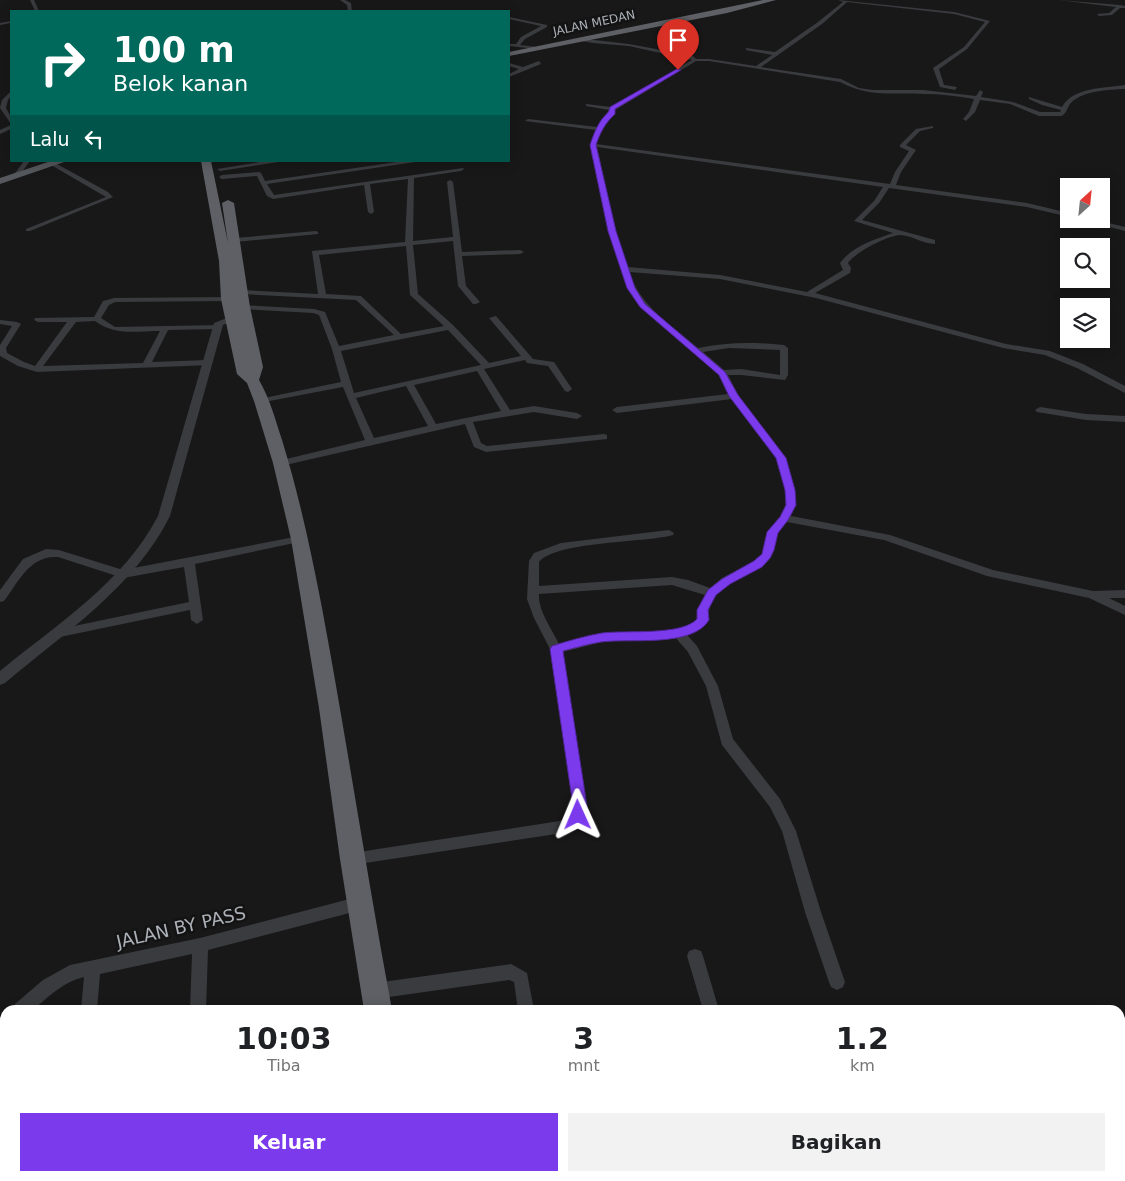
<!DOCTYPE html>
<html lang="id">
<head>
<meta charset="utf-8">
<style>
	body { margin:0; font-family:"DejaVu Sans",sans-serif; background:#f2f2f2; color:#202124; height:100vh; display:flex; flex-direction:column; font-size:19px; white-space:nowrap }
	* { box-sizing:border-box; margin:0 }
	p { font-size:16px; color:#757577 }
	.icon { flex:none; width:28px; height:28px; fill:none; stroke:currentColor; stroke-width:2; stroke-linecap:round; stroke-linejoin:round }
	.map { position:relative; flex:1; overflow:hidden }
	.drawer { position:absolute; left:0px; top:1005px; width:1125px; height:176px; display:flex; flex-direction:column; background:#fff; border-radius:15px 15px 0 0; box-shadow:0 2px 12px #0003 }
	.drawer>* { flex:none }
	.guide { position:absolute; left:10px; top:10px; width:500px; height:152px; border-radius:0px; box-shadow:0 2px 12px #0003; background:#00695c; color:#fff; overflow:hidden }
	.needle { width:32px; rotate:27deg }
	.buttons { position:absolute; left:1060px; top:178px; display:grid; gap:10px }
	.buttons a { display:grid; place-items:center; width:50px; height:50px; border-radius:0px; background:#fff; box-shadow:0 2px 12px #0003; font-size:25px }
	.pin { position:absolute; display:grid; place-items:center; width:42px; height:42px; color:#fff; margin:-51px -21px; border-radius:50% 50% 50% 0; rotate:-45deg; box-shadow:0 0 5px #0007 }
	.pin .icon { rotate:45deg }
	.me { position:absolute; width:55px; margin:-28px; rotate:359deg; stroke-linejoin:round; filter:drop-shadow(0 0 4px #0008) }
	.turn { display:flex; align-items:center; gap:18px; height:105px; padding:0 20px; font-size:22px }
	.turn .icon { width:65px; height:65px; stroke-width:2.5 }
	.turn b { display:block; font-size:35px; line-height:42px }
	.then { display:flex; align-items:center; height:48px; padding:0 20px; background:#0003; gap:10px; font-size:19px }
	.eta { display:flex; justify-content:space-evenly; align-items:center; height:85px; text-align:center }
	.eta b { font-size:30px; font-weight:800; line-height:35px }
	.action { display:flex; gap:10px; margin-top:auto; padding:10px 20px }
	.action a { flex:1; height:58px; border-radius:0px; background:#7c3aed; color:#fff; font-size:20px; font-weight:800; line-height:58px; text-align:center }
	.action a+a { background:#f2f2f2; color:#202124 }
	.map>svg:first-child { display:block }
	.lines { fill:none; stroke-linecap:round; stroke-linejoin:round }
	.minor { fill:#393b3e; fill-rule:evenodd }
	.tertiary { fill:#393b3e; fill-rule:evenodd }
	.primary { fill:#55585c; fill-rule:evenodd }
	.trunk { fill:#5e6065; fill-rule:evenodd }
	.route { fill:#7c3aed; stroke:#51269a }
	.labels { text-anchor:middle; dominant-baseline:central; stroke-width:5; stroke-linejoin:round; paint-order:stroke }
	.far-street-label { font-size:12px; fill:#acb1b7; stroke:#131314 }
	.near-street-label { font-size:18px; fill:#acb1b7; stroke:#131314 }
</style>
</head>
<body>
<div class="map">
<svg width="1125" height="1181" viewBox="0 0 1125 1181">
	<rect width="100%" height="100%" fill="#181819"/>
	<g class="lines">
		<!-- minor -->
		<path class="minor" d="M30,0H34L39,11H35Z
			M340,0H345L351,3L352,11H348L347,5Z
			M838,0L954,12L990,21L967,49L939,69L944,85L957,87L955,90L940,87L933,68L964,47L985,22L954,14L847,2L822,24L761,67L841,79L859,88L873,90H923L976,96L980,90L983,92L981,97L1013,102L1040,112H1060L1061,110L1042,105L1029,99V97L1062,107C1073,87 1105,88 1125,85V89C1108,90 1088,90 1074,100C1067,105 1068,112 1062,116H1039L1010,104L980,100L975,112L966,121L963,119L969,112L974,99C958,96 941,94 924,94C891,92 870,98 840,82L709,61H696L615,110V113C605,122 601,131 596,144L890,184L895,172L909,151L900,147V145L916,129L933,126V128L920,131L906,145L916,150L901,172L896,185L1027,203L1069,213V217L1027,207L889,188L879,203L862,220L935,240V244C923,244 911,235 900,235C886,236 856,252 848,263L851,268L850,273L815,293L1006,344L1050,351L1083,364L1125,386V393L1077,368L1045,355L1003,348L816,298L720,279L629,272C641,307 670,324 698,348C727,342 755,342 784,345L788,348V375L785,380L741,375H728L738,395L786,458L795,490L796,505L791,516L890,535L993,570L1093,591L1125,590V598H1109L1125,606V615L1089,598L987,576L884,540L787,522C784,525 779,529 777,533C773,542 776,551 770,559C756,576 730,578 716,595C701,615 719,624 687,635L697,646L718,686L733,739L780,799L796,831L821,912L845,982L843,987L837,990L831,987L829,982L805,912L782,831L770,807L722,745L706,686L688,652L675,637L602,642L562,652L587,806L581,823L563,833L352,865L347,863L345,859L347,855L352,853L560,821L570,815L573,806L550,649L534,618L527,599L529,561L534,553L561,543L669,530L674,533L673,535C644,543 556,541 539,562V586L672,577L688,580L710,588L722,578L754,561L762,554L767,532L780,517L786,505L785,490L776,458L732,399L617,413L612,410L617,407L728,394L718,374L640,307L627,288L609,231L590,145L596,130L525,121L528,119L597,127L609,110L586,106V104L611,107L692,60L629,46L593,43L577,40V38L629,44L693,56L696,59H709L756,66L772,55L746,50V48L775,52L818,22L843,2ZM597,147L883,187L874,201L854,221L893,233C873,240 853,246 840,263L843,270L807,292L720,275L628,267L615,231ZM729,348L780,350V375L741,369L724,370L703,352ZM672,585L705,595L697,610V619C677,638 628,630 602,634C587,636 573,640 559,644C552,629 538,611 539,594Z
			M1058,0L1120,5L1125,6V8H1120L1112,15L1099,16L1097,14L1109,13L1116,7Z
			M447,10H452V11H445Z
			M509,17L547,25V27L525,39L520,45L537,47V49L509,46V44H516L521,37L541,26L509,19Z
			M11,21V23L0,25V23Z
			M539,61L541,64L509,77V74L519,69L509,66V63L523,67Z
			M11,91V96L8,100L6,108L11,117V124L0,108L2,100Z
			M11,125V129L0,134V130Z
			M24,161H30L18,177H14L13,176Z
			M266,161H285L220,171L217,169Z
			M404,161H422L267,184L274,195L463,168L464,169L461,171L414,178L413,241L453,237L447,182L450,180L453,182L462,252L520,250L524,252L520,254L462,256L466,286L480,302L476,304H473L458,286L453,241L413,245L418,294L453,325L489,363L521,356L489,318L496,316L533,359L554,362L572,389L568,392L565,391L548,366L527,363L525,360L484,369L510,410L534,406L577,413L582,416L577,419L534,412L473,422L481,443L487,446L604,434L607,435V439L486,452L474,447L465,424L281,466L278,465L276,463L278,461L365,440L343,387L259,403V399L341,382L332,349L319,315L313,313L243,309H240V305L314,309L325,312L339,346L394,335L356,300L241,294L237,292L241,290L318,294L312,251L405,242L408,179L370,184L374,212L371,214L368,212L364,185L273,199L267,196L257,176L222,179L219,177L222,175L259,172L261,173L265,181ZM406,246L410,295L444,326L401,334L361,296L326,294L319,255ZM448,330L481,365L354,393L341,351ZM477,371L501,411L436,424L414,385ZM406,386L428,426L374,438L356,398Z
			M51,163H55L108,192L113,197L30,231H26V229L106,197L51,165Z
			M1082,219H1092L1125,227V231L1083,220Z
			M316,231L318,232V234L235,242L231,240L235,238Z
			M231,297L232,299L228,301L115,302L109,305L101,318L115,327L220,325V329H217L168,330L152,362L207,360L211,363L210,365L37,372L18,366L0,356V345L12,326L0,324V320L17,322L21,324L6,348L7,353L24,362L35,366L67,322H38L34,320L35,318L94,317L103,301L114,298ZM95,321C115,336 136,331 160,331L143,363L43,366L76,322Z
			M1040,407L1086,414L1125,416V422L1086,420L1037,412L1035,410Z
			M300,536L305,539L304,541L195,564L203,620L197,624L191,620L190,610L55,638L51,637L49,634L51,631L55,630L189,602L184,567L123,578L58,557C30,555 19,581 4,601L0,602V590L23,559L46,549L59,550L123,570Z
			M361,896L366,898L368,903L366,908L361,910L208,950L206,1010H190L192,954L100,974L97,1010H81L84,977C63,982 49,996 33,1010H13L15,1004L43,980L70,965L200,938Z
			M695,949L701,951L703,956L719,1010H703L687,956L689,951Z
			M511,964L527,973L534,1010H518L514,982L509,980L375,999L369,996L367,991L369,986L375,983Z
			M5,1016V1035L0,1037V1018Z
			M7,1176H29L27,1181H5Z
			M170,1176H191L189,1181H168Z
			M346,1176H366L364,1181H344Z
			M540,1176H558L559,1181H541Z
			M672,1176H690L692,1181H674Z"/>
		<!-- tertiary -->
		<path class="tertiary" d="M232,316L237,319L223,325L170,516C134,588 65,632 5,683L0,685V671C57,624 123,583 158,516L214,323Z"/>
		<!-- primary -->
		<path class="primary" d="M51,161H67L0,184V178Z"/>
		<!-- trunk -->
		<path class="trunk" d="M763,0H776L727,13L509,56V52Z
			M201,161H211L228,243L222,203L228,200L234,203L250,307L263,367L259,380C270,399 275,419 282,440C299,495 311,551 322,608C347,742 367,876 392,1010H364L340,859L319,708L291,539L273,463L254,401L247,383L237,374L221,299L219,261Z
			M389,1176H419L420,1181H390Z"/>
	</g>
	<!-- route -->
	<path class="route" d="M677,69L681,70L615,109V114C605,123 600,133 596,145L616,231L635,288L645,304L725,372L738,395L786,458L795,490L796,505L788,520L778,533L774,550L770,558L762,567L730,584L716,595L708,610L709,620C692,648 630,638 601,642C588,644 575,648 563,651L587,806L583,819L578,821L573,819L571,815L573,806L550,649L552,646C568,641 585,636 602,633C625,630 682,636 697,619V610L708,590L722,579L754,561L762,554L767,532L780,517L786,505L785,490L776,458L729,396L719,375L640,307L627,288L608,231L590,145C593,136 597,125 603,118C607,113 609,113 610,107Z"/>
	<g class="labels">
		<!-- far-street labels -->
		<g class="far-street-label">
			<text transform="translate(594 23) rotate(-12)">JALAN MEDAN</text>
		</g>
		<!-- near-street labels -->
		<g class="near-street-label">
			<text transform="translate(181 927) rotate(-13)">JALAN BY PASS</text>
		</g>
	</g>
</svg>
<div class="buttons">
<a><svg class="needle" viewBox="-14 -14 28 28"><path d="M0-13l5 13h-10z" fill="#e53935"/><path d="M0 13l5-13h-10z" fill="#757577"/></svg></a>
<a><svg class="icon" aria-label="search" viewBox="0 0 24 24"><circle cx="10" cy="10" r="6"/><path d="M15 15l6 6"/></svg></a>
<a><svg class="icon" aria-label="layers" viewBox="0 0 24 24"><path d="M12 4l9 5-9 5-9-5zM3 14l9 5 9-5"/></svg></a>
</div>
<div class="pin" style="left:678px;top:70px;background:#d93025"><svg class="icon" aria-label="arrive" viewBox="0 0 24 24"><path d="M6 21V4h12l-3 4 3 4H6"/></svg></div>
<svg class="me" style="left:578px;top:815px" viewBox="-20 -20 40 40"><path d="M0-17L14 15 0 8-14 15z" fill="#7c3aed" stroke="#fff" stroke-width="4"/></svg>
<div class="guide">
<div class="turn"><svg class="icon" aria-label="right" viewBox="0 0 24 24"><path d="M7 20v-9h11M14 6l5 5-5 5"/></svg><div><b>100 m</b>Belok kanan</div></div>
<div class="then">Lalu<svg class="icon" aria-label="left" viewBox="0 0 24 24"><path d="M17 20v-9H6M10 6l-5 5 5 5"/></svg></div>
</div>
<section class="drawer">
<div class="eta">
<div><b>10:03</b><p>Tiba</p></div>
<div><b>3</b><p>mnt</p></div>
<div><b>1.2</b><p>km</p></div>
</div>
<div class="action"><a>Keluar</a><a>Bagikan</a></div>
</section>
</div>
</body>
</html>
